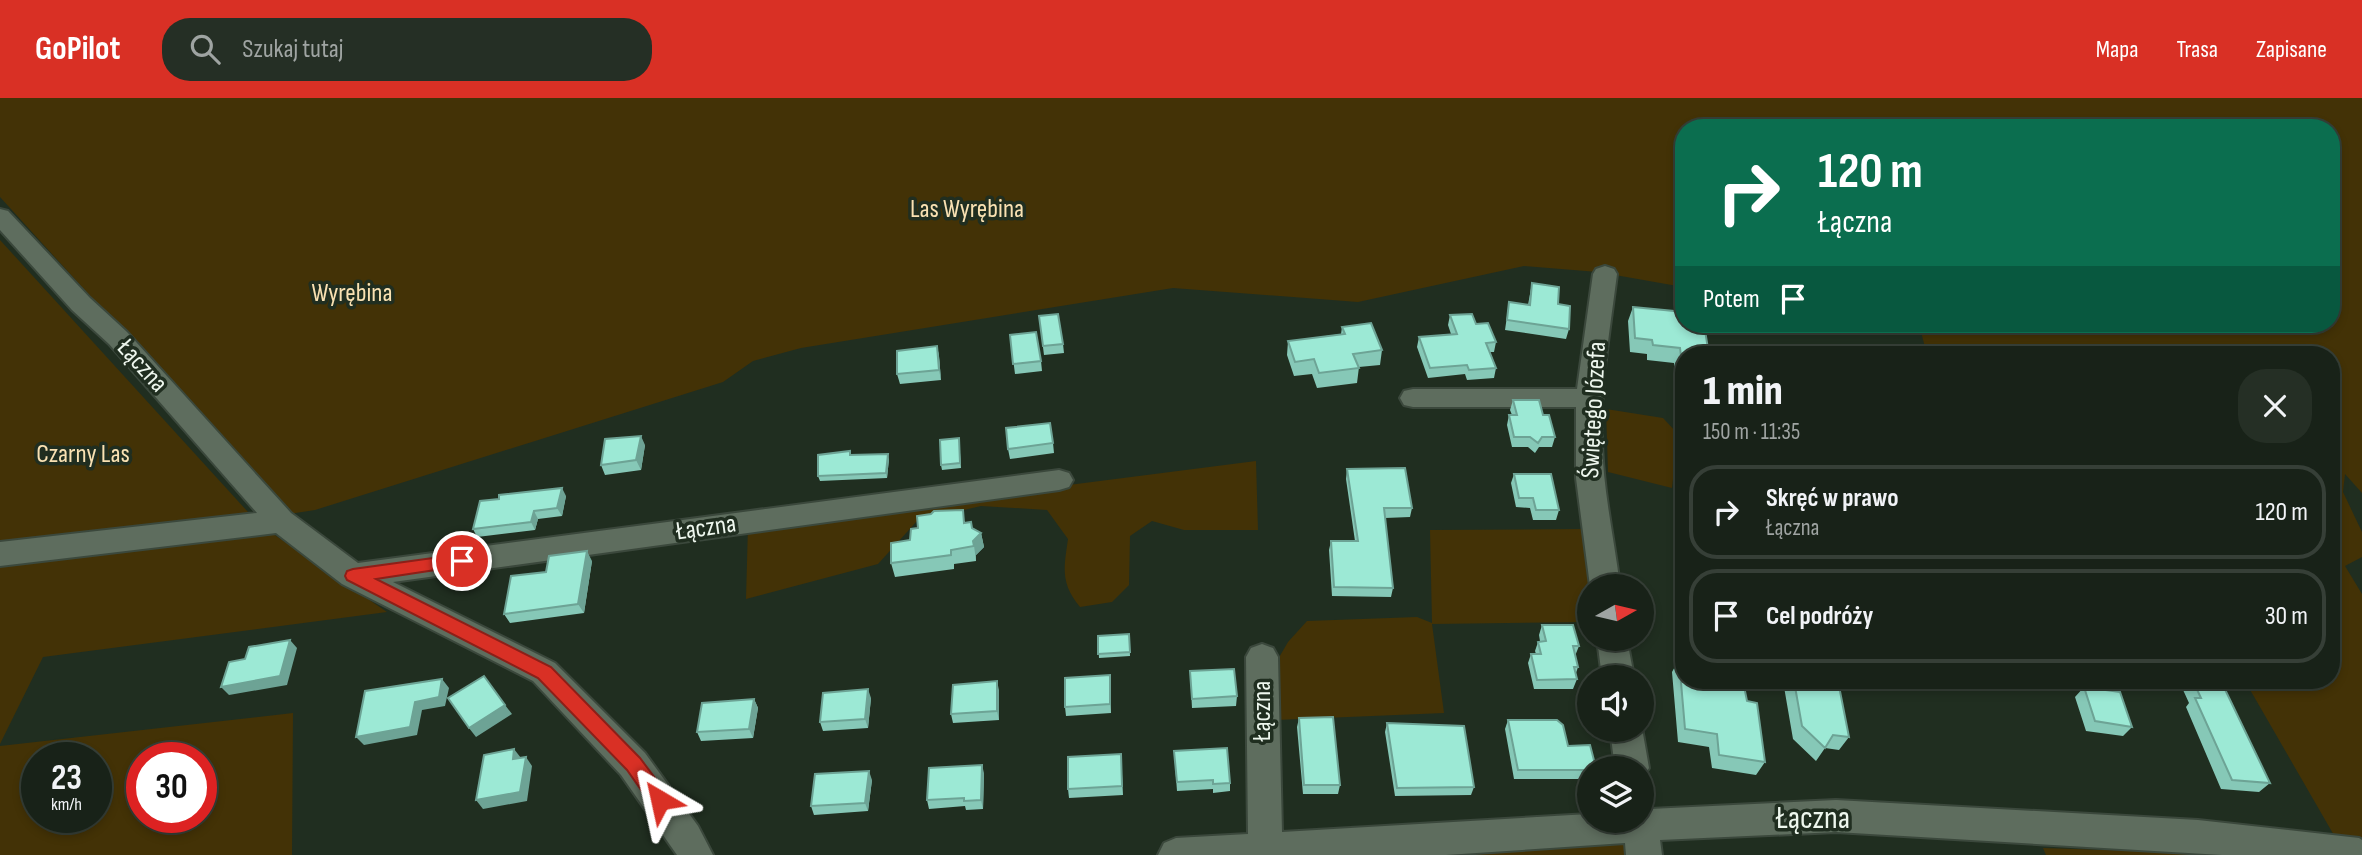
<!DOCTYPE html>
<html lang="pl">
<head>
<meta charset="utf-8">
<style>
	body { margin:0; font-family:"Sofia Sans Condensed",sans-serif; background:#252f25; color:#f1f3f6; height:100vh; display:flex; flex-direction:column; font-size:26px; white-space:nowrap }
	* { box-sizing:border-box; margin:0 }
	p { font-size:23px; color:#9fa4a2 }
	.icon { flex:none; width:38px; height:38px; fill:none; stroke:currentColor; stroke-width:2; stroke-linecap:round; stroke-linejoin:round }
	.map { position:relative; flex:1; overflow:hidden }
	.panel { position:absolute; left:1675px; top:248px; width:665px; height:343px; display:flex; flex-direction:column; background:#182218; border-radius:28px; box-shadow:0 4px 10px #0003,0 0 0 2px #363f37 }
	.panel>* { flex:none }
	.hud { position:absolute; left:1675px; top:21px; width:665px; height:214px; border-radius:28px; box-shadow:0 4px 10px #0003,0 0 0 2px #363f37; background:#0b6e4f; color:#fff; overflow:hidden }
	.needle { width:46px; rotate:82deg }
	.fabs { position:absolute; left:1577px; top:476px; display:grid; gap:14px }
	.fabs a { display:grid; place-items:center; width:77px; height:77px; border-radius:50%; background:#182218; box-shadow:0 4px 10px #0003,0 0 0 2px #363f37; font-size:35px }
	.speed { position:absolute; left:21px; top:644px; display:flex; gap:14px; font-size:35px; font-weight:700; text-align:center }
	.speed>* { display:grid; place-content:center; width:91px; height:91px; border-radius:50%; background:#182218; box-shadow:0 4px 10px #0003,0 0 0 2px #363f37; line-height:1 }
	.speed small { font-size:18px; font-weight:400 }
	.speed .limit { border:10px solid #d22; background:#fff; color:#111 }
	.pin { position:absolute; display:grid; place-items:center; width:60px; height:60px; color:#fff; margin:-30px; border:4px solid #fff; border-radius:50%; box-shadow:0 2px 7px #0007 }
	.me { position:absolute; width:77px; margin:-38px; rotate:324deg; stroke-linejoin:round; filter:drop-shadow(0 0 5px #0008) }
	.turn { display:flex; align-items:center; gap:24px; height:147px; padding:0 28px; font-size:32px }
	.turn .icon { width:91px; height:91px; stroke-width:2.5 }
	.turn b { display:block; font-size:49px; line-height:60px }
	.then { display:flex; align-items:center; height:66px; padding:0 28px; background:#0003; gap:14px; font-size:26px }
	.round { display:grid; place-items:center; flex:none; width:74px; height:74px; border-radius:28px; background:#252f25 }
	.overview { display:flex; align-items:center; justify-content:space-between; height:119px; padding:0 28px }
	h1 { font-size:42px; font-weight:800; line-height:52px }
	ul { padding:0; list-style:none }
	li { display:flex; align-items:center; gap:21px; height:94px; margin:0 14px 10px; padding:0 14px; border:4px solid #363f37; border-radius:28px }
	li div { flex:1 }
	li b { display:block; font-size:26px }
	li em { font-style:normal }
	header { display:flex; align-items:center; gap:42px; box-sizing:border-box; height:98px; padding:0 35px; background:#d93025; color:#fff }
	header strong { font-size:33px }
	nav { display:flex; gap:38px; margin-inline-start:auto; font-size:24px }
	.search { width:490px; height:63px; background:#252f25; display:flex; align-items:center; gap:18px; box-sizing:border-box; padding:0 24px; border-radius:28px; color:#9fa4a2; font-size:26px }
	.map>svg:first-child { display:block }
	.green { fill:#433206; fill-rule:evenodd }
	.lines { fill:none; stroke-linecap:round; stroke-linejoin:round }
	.street-casing { stroke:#3b483c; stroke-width:4 }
	.street { fill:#5e6d5e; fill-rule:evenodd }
	.wall { fill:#86c8b7 }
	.shaded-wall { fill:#6da395 }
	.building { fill:#9ce9d5; stroke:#6da395; stroke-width:2 }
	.route { fill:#d93025; stroke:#8d1f18; stroke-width:2 }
	.labels { text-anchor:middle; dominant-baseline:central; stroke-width:7; stroke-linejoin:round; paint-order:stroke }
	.park-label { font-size:26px; fill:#f9e1b2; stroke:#202e20 }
	.street-label { font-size:26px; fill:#eef7ee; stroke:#202e20 }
	.near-street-label { font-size:32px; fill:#eef7ee; stroke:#202e20 }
</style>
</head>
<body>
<header>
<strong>GoPilot</strong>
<div class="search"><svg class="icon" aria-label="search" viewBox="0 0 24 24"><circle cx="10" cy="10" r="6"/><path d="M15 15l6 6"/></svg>Szukaj tutaj</div>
<nav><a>Mapa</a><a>Trasa</a><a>Zapisane</a></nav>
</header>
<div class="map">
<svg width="2362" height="757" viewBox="0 0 2362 757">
	<rect width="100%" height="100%" fill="#202e20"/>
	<!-- green -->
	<path class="green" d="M0,0H2362V395L2345,376L2343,394L2362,434V459L2345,468L2362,496V745L2335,739L2245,583H2331V257H1927L1919,226H2331V30H1684L1683,189L1598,174L1524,168L1358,204L1173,190L801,250L753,263L723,284L315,412L289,416L0,99Z
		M0,142L258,425L0,449Z
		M1606,311L1663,320L1678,336L1672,390L1608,374Z
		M1256,363L1258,432H1184L1152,423L1130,438L1129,487L1112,504L1080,509C1060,485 1064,470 1068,441L1047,412L981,408L917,423L878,466L746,501L748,428Z
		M266,431L387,514L43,559L0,646V467Z
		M1587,431L1595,488H1589V524L1432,526L1444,615L1276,622L1274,568L1288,544L1307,523L1417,519L1432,525L1430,432Z
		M293,615L292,757H0V648ZM37,660H96V719H37ZM142,660H201V719H142Z
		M1630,738L1632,757H1321Z
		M2043,750L2197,755L2214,757H2046Z"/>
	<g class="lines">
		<!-- street casing -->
		<g class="street-casing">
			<path id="street" d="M0,111L8,113L90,200L127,234L291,415L358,465L1059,372L1069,375L1073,382L1069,389L1059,392L393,484L555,565L645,655L698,728L713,757H677L621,677L533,583L342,486L276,435L0,468V444L257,415L109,246L72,212L0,132Z
				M1605,168L1614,171L1617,176C1610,232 1600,287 1602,343C1603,392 1614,440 1620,488H1590L1576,380V309H1413L1404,307L1400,300L1404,293L1413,291H1577L1593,176L1596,171Z
				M1597,541H1627L1634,579H1602Z
				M1262,546L1273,550L1278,559L1282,734L1589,716V723H1642V708L1650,711L1836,702L2198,722L2359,740L2362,742V757H2222L1836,734L1660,742L1662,757H1626L1625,745L1446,757H1158L1164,745L1176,740L1248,736L1246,559L1251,550Z
				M1642,630L1649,670L1642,681V670H1615L1610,632Z"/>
		</g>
		<!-- street -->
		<use href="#street" class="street"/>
	</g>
	<!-- wall -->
	<path class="wall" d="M1532,185L1558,206L1569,231L1566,241L1505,232L1509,204L1528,207Z
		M1633,209L1684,214V301H1678L1674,265L1647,262V256L1630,254L1628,223Z
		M1450,217L1476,226L1496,244L1494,254H1490L1496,270L1494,280L1467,282L1465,276L1428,280L1417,249L1419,239L1451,236L1448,227Z
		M1039,218L1063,246L1064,255L1044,257Z
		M1342,229L1382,252L1380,267L1359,269L1357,285L1317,290L1312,276L1294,278L1287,257L1288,243L1341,236Z
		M1010,237L1041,263L1042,273L1015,276Z
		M937,248L939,258L941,282L900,286L897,276Z
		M1513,302L1543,317L1555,339L1552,349H1539L1535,355L1528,349H1512L1507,327L1509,317H1512L1510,312Z
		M959,340L961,370L942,372L941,367Z
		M1053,345L1054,355L1010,361L1008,351Z
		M645,347L641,372L605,377L601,367Z
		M851,357L889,361L887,380L820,383L818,378Z
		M1347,371L1412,410L1410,419L1385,420L1393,490L1391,499L1332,498L1329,452L1331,443H1355L1346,381Z
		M1514,376L1559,412L1556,422H1533L1530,410L1516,409L1511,385Z
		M566,398L562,418L538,421L535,432L477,439L473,431Z
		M965,425L981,435L984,449L976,457V463L954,466V471L895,479L891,465L910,442L918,430Z
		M592,463L584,515L510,525L504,516L546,474Z
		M1542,527L1579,548L1575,558L1578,569L1576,575L1577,581L1573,591H1534L1528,565L1531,556H1536L1535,553L1538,544L1540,543L1539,537Z
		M1129,536L1130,558L1099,560L1098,538Z
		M1679,561L1747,603L1765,664L1756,677L1712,670L1709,649L1678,644L1672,574Z
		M1190,573L1237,598L1236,608L1192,610Z
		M1110,577L1111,615L1066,618L1065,609Z
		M1783,583H1838L1849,639L1839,652L1825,650L1816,663L1793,641Z
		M2179,583H2193L2270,685L2259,694L2221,691L2186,609L2189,605Z
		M2084,589L2132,629L2123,638L2086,633L2075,599Z
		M999,592V622L953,625L951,616Z
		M871,600L868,630L823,633L820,624Z
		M754,601L758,610L753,640L701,643L697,634Z
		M1299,620L1340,687L1338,696H1303L1297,629Z
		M1508,622L1568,648L1589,670V681H1514L1505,631Z
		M1387,625L1474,689L1471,697L1395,698L1385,634Z
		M1174,653L1230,685V693L1213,695V691L1177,693Z
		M1121,656L1123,697L1069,700L1068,691Z
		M984,675L983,711L966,712L965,708L929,711L927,702Z
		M872,682L868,713L814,717L811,708Z"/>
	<!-- shaded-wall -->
	<path class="shaded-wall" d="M937,248L939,258L941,282L939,272Z
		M641,338L645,347L641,372L636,362Z
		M888,356L889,361L887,380L886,375Z
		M562,390L566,398L562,418L557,410Z
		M534,413L538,421L535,432L531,424Z
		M971,424L974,442L981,435L984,449L976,457V463Z
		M587,453L592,463L584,515L578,506Z
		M290,542L297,550L287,587L229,597L221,589Z
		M442,581L449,590L445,608L422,612L417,637L364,647L356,639L415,604Z
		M997,583L999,592V622L997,613Z
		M868,591L871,600L868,630L865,621Z
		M754,601L758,610L753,640L749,631Z
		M505,607L512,616L476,639L469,630Z
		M514,651L521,660L513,661Z
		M526,659L532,668L527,703L483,711L476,702Z
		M982,667L984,675L983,711L981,702Z
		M869,673L872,682L868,713L865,705Z"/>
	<!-- building -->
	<path class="building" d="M1532,185L1559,189L1558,206L1570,208L1569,231L1507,222L1509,204L1530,207Z
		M1633,209L1684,214V226H1704L1709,257H1684V284L1680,250L1653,247L1652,242L1635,240Z
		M1058,216L1063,246L1043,248L1039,218Z
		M1472,216L1476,226L1488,225L1496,244L1486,245L1496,270L1469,272L1467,267L1430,270L1419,239L1457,236L1450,217Z
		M1371,225L1382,252L1353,256L1359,270L1319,275L1314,261L1295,264L1288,243L1345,236L1342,229Z
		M1036,234L1041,263L1013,266L1010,237Z
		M937,248L939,272L897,276V253Z
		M1513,302H1539L1543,317H1549L1555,339H1542L1538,345L1530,339H1514L1509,317H1517Z
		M1050,325L1053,345L1008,351L1006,330Z
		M641,338L636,362L601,367L605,341Z
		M959,340L960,365L941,367L940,342Z
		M850,353V357L888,356L886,375L818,378V357Z
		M1405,370L1412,410H1384L1393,490L1334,489L1331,443H1358L1347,371Z
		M1514,376H1551L1559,412H1536L1533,400H1519Z
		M562,390L557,410L534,413L531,424L473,431L480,403L499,401V397Z
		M963,412L964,425L971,424L972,430L981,435L973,443L974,448L951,452V457L891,465V445L910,442L911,431L918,430L917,418L931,416L934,413Z
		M587,453L578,506L504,516L511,478L546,474L549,458Z
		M1542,527H1573L1579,548H1573L1578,569H1574L1577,581L1537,582L1531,556H1541L1538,544L1546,543Z
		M1129,536L1130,554L1098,556V538Z
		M290,542L280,578L221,589L229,564L245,561L249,549Z
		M1679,561H1684V583H1716L1744,588L1747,603L1757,605L1765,664L1719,657L1717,636L1685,631Z
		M1234,571L1237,598L1192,601L1190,573Z
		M1110,577V606L1065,609V580Z
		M484,578L505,607L469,630L448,600Z
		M442,581L439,599L415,604L410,629L356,639L365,593Z
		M997,583V613L951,616L953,587Z
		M1794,583H1838L1849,639L1833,637L1825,650L1802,628Z
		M2193,583H2221L2270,685L2232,682L2195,600H2201Z
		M2084,589L2120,594L2132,629L2095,623Z
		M868,591L865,621L820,624L823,595Z
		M754,601L749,631L697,634L702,605Z
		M1333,619L1340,687H1304L1299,620Z
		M1508,622H1557L1563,627L1568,648L1590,647L1596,670H1589V672H1518Z
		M1387,625L1464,628L1474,689L1397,690Z
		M1227,650L1230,685L1213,686V682L1177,684L1174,653Z
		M514,651L513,661L526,659L520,694L476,702L484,657Z
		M1121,656L1122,688L1068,691V659Z
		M982,667L981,702L964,703V700L927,702L929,670Z
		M869,673L865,705L811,708L815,676Z"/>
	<!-- route -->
	<path class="route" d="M462,456L468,458L470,463L468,467L376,481L551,569L640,660L667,696L669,702L667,709L660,711L653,709L627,672L538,580L347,482L345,478L347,473L353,471Z"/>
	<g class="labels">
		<!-- park labels -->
		<g class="park-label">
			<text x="967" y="111">Las Wyrębina</text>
			<text x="352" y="195">Wyrębina</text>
			<text x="83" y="356">Czarny Las</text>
		</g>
		<!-- street labels -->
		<g class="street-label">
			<text transform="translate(142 268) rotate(48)">Łączna</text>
			<text transform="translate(1594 312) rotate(-87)">Świętego Józefa</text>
			<text transform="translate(706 430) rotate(-8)">Łączna</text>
			<text transform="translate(1262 613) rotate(-90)">Łączna</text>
		</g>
		<!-- near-street labels -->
		<g class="near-street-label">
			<text x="1813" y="720">Łączna</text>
		</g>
	</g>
</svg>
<div class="fabs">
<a><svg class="needle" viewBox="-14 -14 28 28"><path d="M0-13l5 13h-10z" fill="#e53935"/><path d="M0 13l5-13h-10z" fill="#9fa4a2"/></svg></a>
<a><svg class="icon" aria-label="sound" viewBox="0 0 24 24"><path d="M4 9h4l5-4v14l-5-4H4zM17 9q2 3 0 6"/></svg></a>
<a><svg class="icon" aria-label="layers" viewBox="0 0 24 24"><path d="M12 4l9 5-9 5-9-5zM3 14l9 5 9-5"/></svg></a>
</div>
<div class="speed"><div>23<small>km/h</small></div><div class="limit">30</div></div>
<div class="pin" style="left:462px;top:463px;background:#d93025"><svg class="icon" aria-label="arrive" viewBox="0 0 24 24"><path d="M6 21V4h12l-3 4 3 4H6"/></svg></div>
<svg class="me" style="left:660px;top:702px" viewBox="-20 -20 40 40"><path d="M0-17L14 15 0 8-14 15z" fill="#d93025" stroke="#fff" stroke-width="4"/></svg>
<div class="hud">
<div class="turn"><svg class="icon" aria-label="right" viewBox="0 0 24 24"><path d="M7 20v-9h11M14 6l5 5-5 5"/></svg><div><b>120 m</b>Łączna</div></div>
<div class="then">Potem<svg class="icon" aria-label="arrive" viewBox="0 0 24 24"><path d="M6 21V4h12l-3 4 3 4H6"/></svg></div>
</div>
<section class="panel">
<div class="overview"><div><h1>1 min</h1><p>150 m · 11:35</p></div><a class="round"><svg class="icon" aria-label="close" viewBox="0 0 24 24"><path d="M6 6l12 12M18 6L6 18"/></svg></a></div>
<ul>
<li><svg class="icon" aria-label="right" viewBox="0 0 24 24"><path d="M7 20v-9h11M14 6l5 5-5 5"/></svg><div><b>Skręć w prawo</b><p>Łączna</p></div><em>120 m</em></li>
<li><svg class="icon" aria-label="arrive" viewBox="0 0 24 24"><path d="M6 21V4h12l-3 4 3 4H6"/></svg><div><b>Cel podróży</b></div><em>30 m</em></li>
</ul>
</section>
</div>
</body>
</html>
